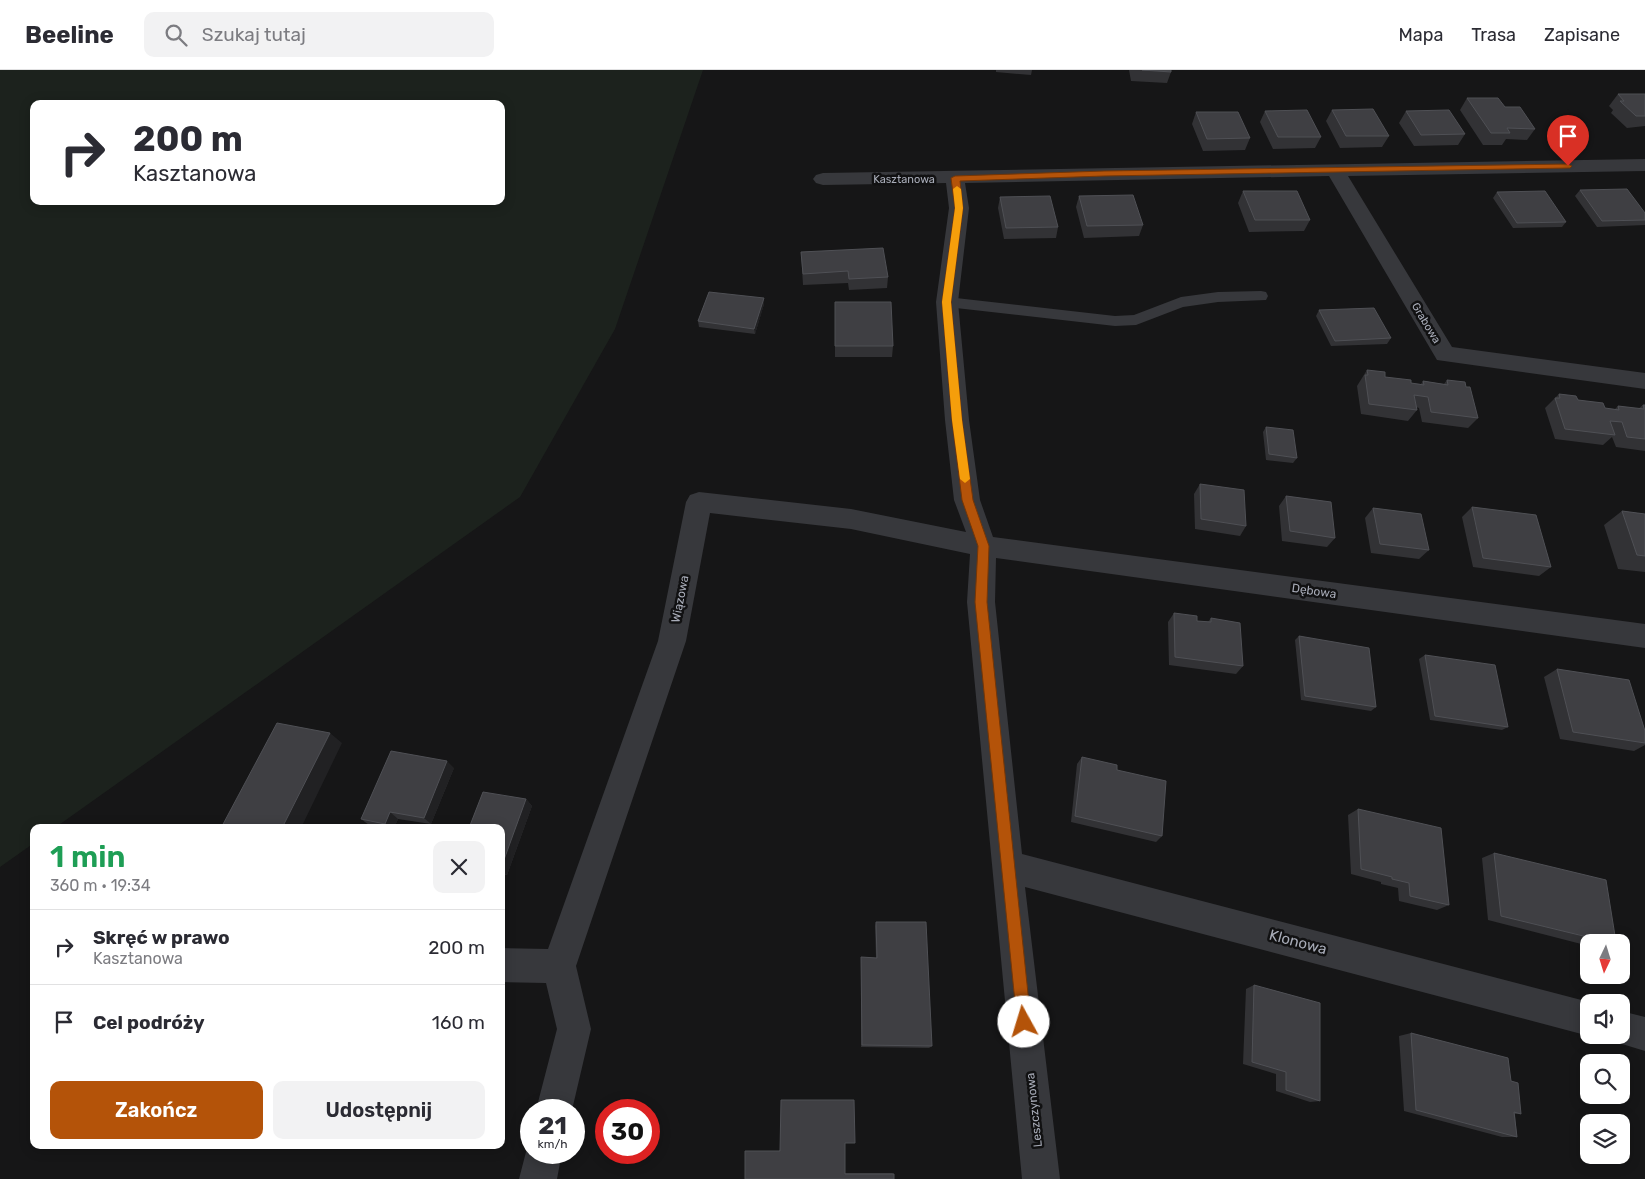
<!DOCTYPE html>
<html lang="pl">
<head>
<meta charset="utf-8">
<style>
	body { margin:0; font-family:Rubik,sans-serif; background:#f2f2f3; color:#2b2b33; height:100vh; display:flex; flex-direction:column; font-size:19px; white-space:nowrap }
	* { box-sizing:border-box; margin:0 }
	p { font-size:16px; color:#7c7c81 }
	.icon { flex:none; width:28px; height:28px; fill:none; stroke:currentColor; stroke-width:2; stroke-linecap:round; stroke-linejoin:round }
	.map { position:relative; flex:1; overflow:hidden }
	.sheet { position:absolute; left:30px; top:754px; width:475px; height:325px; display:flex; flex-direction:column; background:#fff; border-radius:10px; box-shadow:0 2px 12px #0003 }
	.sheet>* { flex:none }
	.hud { position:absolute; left:30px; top:30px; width:475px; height:105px; border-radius:10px; box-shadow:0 2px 12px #0003; background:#fff; color:#2b2b33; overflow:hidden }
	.needle { width:32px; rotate:184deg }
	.tools { position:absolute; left:1580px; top:864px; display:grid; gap:10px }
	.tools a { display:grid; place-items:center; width:50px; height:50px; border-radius:10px; background:#fff; box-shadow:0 2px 12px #0003; font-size:25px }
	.speed { position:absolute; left:520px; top:1029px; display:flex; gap:10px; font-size:25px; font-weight:700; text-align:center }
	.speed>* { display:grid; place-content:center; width:65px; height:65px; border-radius:50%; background:#fff; box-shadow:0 2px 12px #0003; line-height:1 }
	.speed small { font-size:12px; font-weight:400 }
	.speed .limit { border:8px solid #d22; background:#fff; color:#111 }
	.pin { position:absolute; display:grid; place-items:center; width:42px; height:42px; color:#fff; margin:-51px -21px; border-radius:50% 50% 50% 0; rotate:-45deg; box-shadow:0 0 5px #0007 }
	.pin .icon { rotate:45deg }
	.me { position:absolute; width:55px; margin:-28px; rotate:354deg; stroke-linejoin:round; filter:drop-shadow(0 0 4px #0008) }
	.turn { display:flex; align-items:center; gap:18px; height:105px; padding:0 20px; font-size:22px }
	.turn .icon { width:65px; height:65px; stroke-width:2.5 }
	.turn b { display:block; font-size:35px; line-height:42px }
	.round { display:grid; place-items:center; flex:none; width:52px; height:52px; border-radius:10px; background:#f2f2f3 }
	.headline { display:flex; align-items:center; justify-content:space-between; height:85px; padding:0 20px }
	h1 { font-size:30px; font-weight:600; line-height:38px; color:#1e9e55 }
	.button { display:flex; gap:10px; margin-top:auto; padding:10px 20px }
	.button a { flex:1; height:58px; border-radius:10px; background:#b45309; color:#fff; font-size:20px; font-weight:600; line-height:58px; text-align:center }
	.button a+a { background:#f2f2f3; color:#2b2b33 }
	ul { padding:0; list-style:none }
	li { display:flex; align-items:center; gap:15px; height:75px; padding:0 20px; border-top:1px solid #e1e1e2 }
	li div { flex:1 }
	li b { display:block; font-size:19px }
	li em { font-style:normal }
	header { display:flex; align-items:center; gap:30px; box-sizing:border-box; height:70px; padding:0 25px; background:#fff; border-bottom:1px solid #e1e1e2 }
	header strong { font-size:24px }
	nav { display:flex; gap:28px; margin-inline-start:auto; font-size:18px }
	.search { width:350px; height:45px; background:#f2f2f3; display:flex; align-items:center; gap:12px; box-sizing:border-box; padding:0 18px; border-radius:10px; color:#7c7c81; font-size:19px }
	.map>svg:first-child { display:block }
	.green { fill:#1c221d; fill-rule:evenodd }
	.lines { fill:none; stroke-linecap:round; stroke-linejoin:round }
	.lane { fill:#37383c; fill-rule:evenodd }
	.street { fill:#37383c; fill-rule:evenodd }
	.wall { fill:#323235 }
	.shaded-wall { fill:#212123 }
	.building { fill:#3f3f43; stroke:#4f5055 }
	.route { fill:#b45309; stroke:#753606 }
	.slow { fill:#f59e0b }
	.labels { text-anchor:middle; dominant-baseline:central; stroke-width:5; stroke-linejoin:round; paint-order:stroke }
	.far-street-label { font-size:11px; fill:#a8acb8; stroke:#111112 }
	.street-label { font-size:12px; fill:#a8acb8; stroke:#111112 }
	.near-street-label { font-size:15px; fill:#a8acb8; stroke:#111112 }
</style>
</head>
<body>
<header>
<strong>Beeline</strong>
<div class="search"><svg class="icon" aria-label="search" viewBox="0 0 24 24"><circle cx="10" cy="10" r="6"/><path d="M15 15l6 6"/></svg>Szukaj tutaj</div>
<nav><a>Mapa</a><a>Trasa</a><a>Zapisane</a></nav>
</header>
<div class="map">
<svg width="1645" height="1109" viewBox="0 0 1645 1109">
	<rect width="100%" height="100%" fill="#161617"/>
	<!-- green -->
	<path class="green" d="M0,0H703L615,259L520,427L56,757L34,758V773L0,797ZM34,34H501V131H34Z"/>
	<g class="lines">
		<!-- lane -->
		<path class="lane" d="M1261,221L1266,222L1268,226L1266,230L1218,232L1183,237L1136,255L1115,256L947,237L942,236L940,232L942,228L947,227L1115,246L1134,245L1181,227L1218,222Z"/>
		<!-- street -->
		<path class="street" d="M1645,89V101L1348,106L1452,277L1645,303V319L1437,290L1329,106L965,113L969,138L958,232L969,350L980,430L993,467L1645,554V578L996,488L995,532L1022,784L1589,932H1591H1589V965H1592L1589,966L1025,817L1060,1109H1022L967,532L970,484L851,459L710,443L686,571L576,896L591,959L572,1040H536L557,959L546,913L501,912V878L548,879L658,571L686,432L690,425L699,422L851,439L966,462L954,430L945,350L936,232L949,138L946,113L823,115L816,113L813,109L816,105L823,103Z
			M1621,941L1645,947V981L1609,970L1607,965H1621Z
			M531,1069V1082H562L557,1109H519L526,1082Z"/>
	</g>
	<!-- wall -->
	<path class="wall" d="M996,0H1032L1031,5L996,2Z
		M1129,0H1171V2L1167,13L1131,11Z
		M1618,24H1645V56L1627,58L1611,43L1613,40L1609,36Z
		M1467,28L1505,37L1535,59L1527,70L1506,69L1502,75H1483L1460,40Z
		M1332,40L1389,66L1382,77L1340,78L1326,51Z
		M1265,41L1321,67L1315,78L1273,79L1260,52Z
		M1406,41L1465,64L1458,75L1414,76L1399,53Z
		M1196,42L1250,68L1245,80L1203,81L1192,54Z
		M1580,120L1645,143V155L1597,157L1575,126Z
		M1243,121L1310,150L1304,161L1249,162L1238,133Z
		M1497,122L1566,152L1562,157L1513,158L1493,128Z
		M1079,126L1143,155L1139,166L1084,168L1076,137Z
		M1000,127L1058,157L1056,168L1004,169L998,138Z
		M801,182L888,207L887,218L849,220L848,213L803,215Z
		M764,228V234L755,264L699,257L698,251Z
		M1319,240L1391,268L1387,274L1331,276L1316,246Z
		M835,243L893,276L892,287H835Z
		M1367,300L1385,307L1411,313L1421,314L1423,311L1444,314L1447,310L1466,317L1478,348L1468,358L1422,352L1419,338L1416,337L1417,340L1408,351L1361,344L1357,316Z
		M1559,324L1605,338L1615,339L1618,336L1638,339L1643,335H1645V381L1616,377L1612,367L1603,375L1555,369L1545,338Z
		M1266,357L1297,388L1293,393L1266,390L1263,362Z
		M1200,414L1246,456L1240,466L1195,459L1194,424Z
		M1286,426L1335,468L1327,477L1282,471L1279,436Z
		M1472,437L1551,497L1539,506L1473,497L1462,447Z
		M1373,438L1429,480L1419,489L1371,483L1365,448Z
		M1622,441L1645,444V502L1618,499L1604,455Z
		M1174,543L1197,551L1208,552L1211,548L1243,596L1236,604L1169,595L1168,552Z
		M1299,566L1376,637L1371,641L1301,630L1295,570Z
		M1425,585L1508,657L1502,660L1430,650L1419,589Z
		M1557,599L1645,661V675L1634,681L1560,669L1544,607Z
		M1082,687L1162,766L1156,772L1071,752L1077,694Z
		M454,698L431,754L398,749L394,758H381L369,755L361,749Z
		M526,729L532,736L507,805L501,804V758Z
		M1358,739L1449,835L1437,840L1399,831L1398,818L1381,814V812L1351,804L1348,745Z
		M1494,783L1616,872H1589V876L1488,850L1482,788Z
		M876,852L932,976L929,978L861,977V887L876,888L875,856Z
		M1254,915L1320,1031L1310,1032L1276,1021V1004L1243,994L1246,919Z
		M1411,963L1511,1011L1521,1044H1515L1517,1067H1502L1404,1041L1399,966Z
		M845,1073V1103H892L894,1104L745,1109L780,1080Z"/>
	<!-- shaded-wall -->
	<path class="shaded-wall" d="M764,228V234L755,264L754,259Z
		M330,663L342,673L301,758H282Z
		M447,691L454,698L431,754L424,748Z
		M526,729L532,736L507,805L501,801V798Z
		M390,742L398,749L394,758H390L385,754Z"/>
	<!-- building -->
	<path class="building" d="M1142,0H1171V2Z
		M1618,24H1645V46H1636L1620,31H1624Z
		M1467,28H1498L1505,37H1520L1535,59L1507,58L1510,63H1491Z
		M1373,39L1389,66H1346L1332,40Z
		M1307,40L1321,67H1278L1265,41Z
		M1449,40L1465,64L1421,65L1406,41Z
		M1196,42H1238L1250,68L1207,69Z
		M1627,119L1645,143V150L1602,151L1580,120Z
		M1243,121H1297L1310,150H1255Z
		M1545,121L1566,152L1517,153L1497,122Z
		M1133,125L1143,155L1087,156L1079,126Z
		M1050,126L1058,157L1006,158L1000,127Z
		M883,178L888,207L849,209L848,201L803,204L801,182Z
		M709,222L764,228L754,259L698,251Z
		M835,232H891L893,276H835Z
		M1374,238L1391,268L1335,271L1319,240Z
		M1367,300L1385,302V307L1411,310V313L1424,315L1423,311L1448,315L1447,310L1465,312L1466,317H1470L1478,348L1431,342L1428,327L1414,325L1417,340L1369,334L1365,305H1368Z
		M1559,324L1576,326L1578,330L1603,333L1605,338L1619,340L1618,336L1644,339L1643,335H1645V369L1627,367L1622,352L1610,351L1615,365L1565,359L1555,328H1560Z
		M1266,357L1293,360L1297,388L1269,384Z
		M1200,414L1244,420L1246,456L1201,449Z
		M1286,426L1331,432L1335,468L1290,461Z
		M1472,437L1536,445L1551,497L1483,488Z
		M1373,438L1421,444L1429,480L1380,474Z
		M1622,441L1645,444V486L1637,485Z
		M1174,543L1197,546V551L1211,552V548L1240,553L1243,596L1175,587Z
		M1299,566L1369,578L1376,637L1305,626Z
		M1425,585L1495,595L1508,657L1435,646Z
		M1557,599L1629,610L1645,661V673L1573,662Z
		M277,653L330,663L282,758H221Z
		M391,681L447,691L424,748L390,742L385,754L361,749Z
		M1082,687L1117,695V700L1166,711L1162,766L1075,746Z
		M483,722L526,729L501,798V758H469Z
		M1358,739L1441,758L1449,835L1410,826L1409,813L1392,809V807L1361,799Z
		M1494,783L1606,810L1616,872H1608L1501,846Z
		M876,852H926L932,976L862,975L861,887L877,888Z
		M1254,915L1320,933V1031L1286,1020V1002L1252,992Z
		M1411,963L1508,988L1511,1011L1518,1013L1521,1044L1514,1042L1517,1067L1416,1040Z
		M781,1030H854L855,1073H845V1104H894V1109H745V1081H780Z"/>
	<!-- route -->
	<path class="route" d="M1568,94L1572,96L1570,98L1104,106L960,111L963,138L951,232L962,350L973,430L989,476L987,532L1031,952L1029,957L1024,959L1019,957L1017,952L975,532L978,476L962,430L952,350L942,232L955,138L951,108L955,106L1104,101Z"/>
	<!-- slow -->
	<path class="slow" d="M957,116L961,119L963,138L951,232L962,350L970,409L965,413L960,409L952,350L942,232L955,138L953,119Z"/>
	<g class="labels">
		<!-- far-street labels -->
		<g class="far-street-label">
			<text x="904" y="109">Kasztanowa</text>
			<text transform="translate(1426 253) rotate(59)">Grabowa</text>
		</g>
		<!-- street labels -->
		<g class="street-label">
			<text transform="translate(1314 521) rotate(8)">Dębowa</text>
			<text transform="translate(680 529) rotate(-79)">Wiązowa</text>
			<text transform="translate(1034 1040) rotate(-96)">Leszczynowa</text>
		</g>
		<!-- near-street labels -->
		<g class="near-street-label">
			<text transform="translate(1298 872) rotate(15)">Klonowa</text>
		</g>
	</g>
</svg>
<div class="tools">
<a><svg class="needle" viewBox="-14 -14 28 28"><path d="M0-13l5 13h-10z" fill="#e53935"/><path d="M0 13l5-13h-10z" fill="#7c7c81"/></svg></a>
<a><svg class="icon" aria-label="sound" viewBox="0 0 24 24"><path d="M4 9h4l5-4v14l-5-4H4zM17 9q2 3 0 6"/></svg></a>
<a><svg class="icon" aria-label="search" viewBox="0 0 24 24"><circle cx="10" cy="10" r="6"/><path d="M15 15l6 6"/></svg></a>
<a><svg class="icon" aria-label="layers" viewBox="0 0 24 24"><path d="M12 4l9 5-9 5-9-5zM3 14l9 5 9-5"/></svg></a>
</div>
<div class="speed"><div>21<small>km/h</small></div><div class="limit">30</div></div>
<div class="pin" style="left:1568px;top:96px;background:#d93025"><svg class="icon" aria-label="arrive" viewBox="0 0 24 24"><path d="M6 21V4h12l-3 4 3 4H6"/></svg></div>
<svg class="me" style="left:1024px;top:952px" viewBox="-20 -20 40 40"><circle r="19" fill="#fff"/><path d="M0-13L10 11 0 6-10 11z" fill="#b45309"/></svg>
<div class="hud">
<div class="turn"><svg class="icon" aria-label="right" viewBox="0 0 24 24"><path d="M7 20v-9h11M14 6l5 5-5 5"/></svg><div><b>200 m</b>Kasztanowa</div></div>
</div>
<section class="sheet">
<div class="headline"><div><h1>1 min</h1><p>360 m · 19:34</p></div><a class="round"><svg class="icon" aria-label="close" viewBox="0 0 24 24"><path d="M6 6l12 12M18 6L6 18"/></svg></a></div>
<ul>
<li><svg class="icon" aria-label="right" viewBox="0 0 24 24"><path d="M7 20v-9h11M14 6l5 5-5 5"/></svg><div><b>Skręć w prawo</b><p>Kasztanowa</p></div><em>200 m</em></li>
<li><svg class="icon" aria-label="arrive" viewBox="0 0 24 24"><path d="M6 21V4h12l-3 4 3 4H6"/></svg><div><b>Cel podróży</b></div><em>160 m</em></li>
</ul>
<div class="button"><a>Zakończ</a><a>Udostępnij</a></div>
</section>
</div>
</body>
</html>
